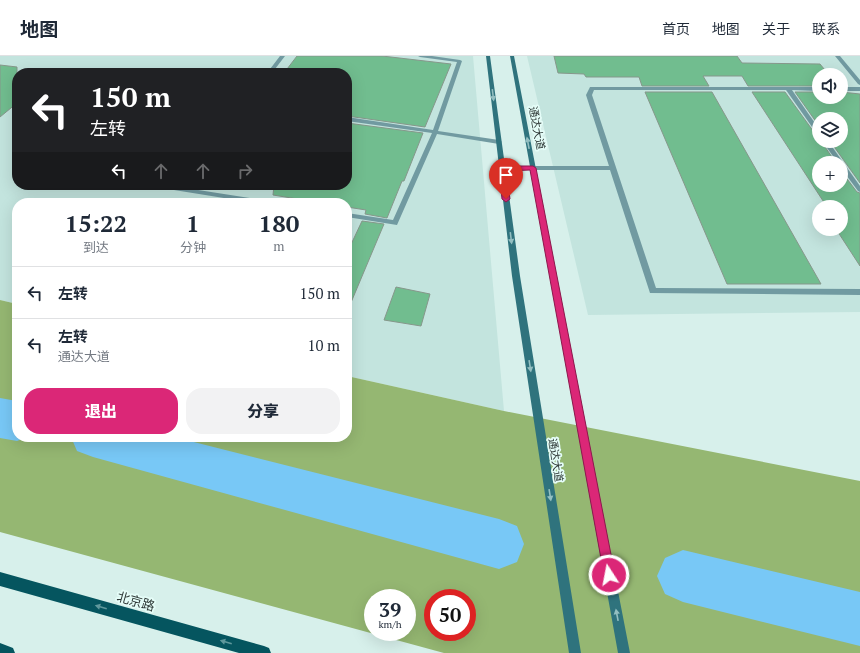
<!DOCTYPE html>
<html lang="zh">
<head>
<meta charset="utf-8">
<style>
	body { margin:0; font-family:"PT Serif","Noto Sans SC",serif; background:#f2f2f3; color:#1f2937; height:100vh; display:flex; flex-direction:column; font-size:15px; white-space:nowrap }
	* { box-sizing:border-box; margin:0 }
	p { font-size:13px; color:#747a83 }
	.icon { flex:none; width:22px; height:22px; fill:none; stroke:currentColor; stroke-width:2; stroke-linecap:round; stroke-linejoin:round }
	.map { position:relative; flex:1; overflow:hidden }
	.sheet { position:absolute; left:12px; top:142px; width:340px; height:244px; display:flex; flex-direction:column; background:#fff; border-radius:16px; box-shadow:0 4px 16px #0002 }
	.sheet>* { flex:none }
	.hud { position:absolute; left:12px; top:12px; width:340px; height:122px; border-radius:16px; box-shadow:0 4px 16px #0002; background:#202124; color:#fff; overflow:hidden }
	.tools { position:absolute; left:812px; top:12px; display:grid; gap:8px }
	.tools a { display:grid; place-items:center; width:36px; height:36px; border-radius:50%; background:#fff; box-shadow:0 4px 16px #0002; font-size:20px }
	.speed { position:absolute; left:364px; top:533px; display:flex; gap:8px; font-size:20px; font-weight:700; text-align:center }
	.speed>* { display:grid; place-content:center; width:52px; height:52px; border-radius:50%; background:#fff; box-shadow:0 4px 16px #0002; line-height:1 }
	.speed small { font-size:10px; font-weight:400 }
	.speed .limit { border:6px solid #d22; background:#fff; color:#111 }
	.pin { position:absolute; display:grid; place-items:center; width:34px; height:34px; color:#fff; margin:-41px -17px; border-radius:50% 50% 50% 0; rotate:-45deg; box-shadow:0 0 4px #0007 }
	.pin .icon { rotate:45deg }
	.me { position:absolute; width:44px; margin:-22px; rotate:349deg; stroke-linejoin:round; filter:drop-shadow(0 0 3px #0008) }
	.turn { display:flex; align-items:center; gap:14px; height:84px; padding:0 12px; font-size:18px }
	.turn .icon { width:52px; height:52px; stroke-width:2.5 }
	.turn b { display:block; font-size:28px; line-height:34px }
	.lanes { display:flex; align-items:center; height:38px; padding:0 12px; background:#0003; justify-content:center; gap:20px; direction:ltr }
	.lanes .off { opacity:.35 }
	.eta { display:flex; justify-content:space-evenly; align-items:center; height:68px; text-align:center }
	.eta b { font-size:24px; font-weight:800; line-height:28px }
	.primary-button { display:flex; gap:8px; margin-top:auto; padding:8px 12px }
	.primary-button a { flex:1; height:46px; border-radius:16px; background:#db2777; color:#fff; font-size:16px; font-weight:800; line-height:46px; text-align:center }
	.primary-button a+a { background:#f2f2f3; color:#1f2937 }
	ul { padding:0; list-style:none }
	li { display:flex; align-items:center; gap:12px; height:52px; padding:0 12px; border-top:1px solid #e0e1e3 }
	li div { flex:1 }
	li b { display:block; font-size:15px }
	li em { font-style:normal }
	header { display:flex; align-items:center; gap:24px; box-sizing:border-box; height:56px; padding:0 20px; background:#fff; border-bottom:1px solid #e0e1e3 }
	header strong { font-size:19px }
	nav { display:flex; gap:22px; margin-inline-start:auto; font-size:14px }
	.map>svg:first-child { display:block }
	.built { fill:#c3e4de; fill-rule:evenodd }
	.forest { fill:#95b772; fill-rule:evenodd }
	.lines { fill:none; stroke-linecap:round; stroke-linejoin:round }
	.river { fill:#78c8f6; fill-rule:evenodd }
	.building { fill:#71bd8f; stroke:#86978b }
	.lane { fill:#719aa1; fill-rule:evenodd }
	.secondary { fill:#2f737d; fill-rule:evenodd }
	.primary { fill:#05555f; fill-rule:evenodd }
	.oneway { fill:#93bfc1 }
	.oneway2 { fill:#5f989c }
	.route { fill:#db2777; stroke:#8e194d }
	.labels { text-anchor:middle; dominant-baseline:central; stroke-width:3.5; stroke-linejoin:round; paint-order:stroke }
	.street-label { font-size:11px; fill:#2d3735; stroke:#e5fdf8 }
	.near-street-label { font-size:13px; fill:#2d3735; stroke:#e5fdf8 }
</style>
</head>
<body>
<header>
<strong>地图</strong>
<nav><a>首页</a><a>地图</a><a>关于</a><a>联系</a></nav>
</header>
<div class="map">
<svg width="860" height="597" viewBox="0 0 860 597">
	<rect width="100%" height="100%" fill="#d7f0eb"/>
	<!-- built -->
	<path class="built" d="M0,0H473L504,355L347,320V147H17V248L0,244ZM17,17H347V129H17Z
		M527,0H860V256L588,259ZM819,19H841V41H819ZM819,63H841V85H819ZM819,107H841V129H819ZM819,151H841V173H819Z"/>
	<!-- forest -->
	<path class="forest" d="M0,244L17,248V381H347V320L504,355L860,425V597H444L0,476ZM373,542H407V576H373ZM433,542H467V576H433Z"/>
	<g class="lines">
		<!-- river -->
		<path class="river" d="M0,342L17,345V381H27L17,385L0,382Z
			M71,381H174L499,463L517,470L524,488L517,506L499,513L93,401L77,395Z
			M683,494L860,536V590L683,546L665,538L657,520L665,502Z"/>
	</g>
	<!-- building -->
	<path class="building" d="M297,0H382L451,8L425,71L347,60V17H284Z
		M554,0H737L742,7L820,8L829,19H819V30H748L742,20H703L709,30H642L639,21H586L584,18L558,17Z
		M0,9L17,11V47L0,61Z
		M645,36H712L821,228H727Z
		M752,36H785L816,79L819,80V85H821L836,107H819V129H841V115L857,136L860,137V210L836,173H841V151H827Z
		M795,36H819V41H841V36L860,38V127L830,85H841V63H819V70Z
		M347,67L423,77L404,125H402L387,162L365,158L366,154L347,151V147H322L273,139L274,129H347Z
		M362,165L384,168L347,256V197Z
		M396,231L430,238L421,270L384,264Z"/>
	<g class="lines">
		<!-- lane -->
		<path class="lane" d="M280,0H285L272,17H267Z
			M418,0H432L460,4L462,5L438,75L499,84L502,86L499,88L437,78L397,169L347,161V157L393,164L432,77L347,65V61L433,74L457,6L420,1Z
			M835,0H840L860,24V29L858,28Z
			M590,31H819V35L792,34L819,73V79L817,78L786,34H594L592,39L656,232L860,233V239L650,237L610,114H502L499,112L502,110H609L586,39Z
			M841,31H860V35H841Z
			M822,85H828L860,130V136L858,135L841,112V107H838Z
			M173,129H180L179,131L268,145L271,147H255L174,134L171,132Z"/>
		<!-- secondary -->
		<path class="secondary" d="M486,0H490L520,220L581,597H569L512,220Z
			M510,0H514L630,597H618Z"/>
		<!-- primary -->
		<path class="primary" d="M0,516L264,590L269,592L271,597H239L0,530Z
			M0,587L13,592L15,597H0Z"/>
	</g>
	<!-- one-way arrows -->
	<defs><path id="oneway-solid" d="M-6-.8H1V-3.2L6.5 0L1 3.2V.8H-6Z"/></defs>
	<g class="oneway">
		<use href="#oneway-solid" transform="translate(493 39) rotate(83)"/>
		<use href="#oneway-solid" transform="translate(528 87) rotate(-101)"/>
		<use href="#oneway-solid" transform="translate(511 182) rotate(83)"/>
		<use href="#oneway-solid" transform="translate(530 310) rotate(81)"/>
		<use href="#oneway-solid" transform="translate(550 439) rotate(81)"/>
		<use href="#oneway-solid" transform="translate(617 559) rotate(-101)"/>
	</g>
	<g class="oneway2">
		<use href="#oneway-solid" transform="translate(101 551) rotate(-164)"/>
		<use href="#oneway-solid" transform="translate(226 586) rotate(-164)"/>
	</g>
	<!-- route -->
	<path class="route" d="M502,110H533L536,112L615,519L614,523L609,525L605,523L604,519L530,114L506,115L510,143L506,146L502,143L499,112Z"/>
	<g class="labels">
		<!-- street labels -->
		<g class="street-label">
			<text transform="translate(537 72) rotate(79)">通达大道</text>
			<text transform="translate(556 404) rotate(81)">通达大道</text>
		</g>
		<!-- near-street labels -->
		<g class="near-street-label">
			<text transform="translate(136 545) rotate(16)">北京路</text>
		</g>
	</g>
</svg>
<div class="tools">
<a><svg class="icon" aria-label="sound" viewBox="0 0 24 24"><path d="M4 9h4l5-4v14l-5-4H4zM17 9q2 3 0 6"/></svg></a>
<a><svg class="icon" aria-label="layers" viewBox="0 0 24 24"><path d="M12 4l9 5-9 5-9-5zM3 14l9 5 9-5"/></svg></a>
<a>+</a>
<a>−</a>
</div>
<div class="speed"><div>39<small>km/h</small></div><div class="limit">50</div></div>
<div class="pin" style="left:506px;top:143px;background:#d93025"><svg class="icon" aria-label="arrive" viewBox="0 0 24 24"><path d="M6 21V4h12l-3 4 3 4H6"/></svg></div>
<svg class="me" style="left:609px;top:519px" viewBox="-20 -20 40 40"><circle r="17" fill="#db2777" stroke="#fff" stroke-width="3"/><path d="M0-11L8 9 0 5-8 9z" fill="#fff"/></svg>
<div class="hud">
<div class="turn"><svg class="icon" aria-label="left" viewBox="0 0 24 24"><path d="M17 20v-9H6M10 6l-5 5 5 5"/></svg><div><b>150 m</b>左转</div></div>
<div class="lanes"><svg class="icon" aria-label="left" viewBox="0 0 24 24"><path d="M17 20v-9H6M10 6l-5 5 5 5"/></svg><svg class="icon off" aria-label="ahead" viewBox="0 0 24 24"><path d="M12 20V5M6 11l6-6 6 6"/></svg><svg class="icon off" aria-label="ahead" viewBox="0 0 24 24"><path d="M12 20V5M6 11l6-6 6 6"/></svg><svg class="icon off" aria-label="right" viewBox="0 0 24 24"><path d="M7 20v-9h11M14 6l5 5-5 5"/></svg></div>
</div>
<section class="sheet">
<div class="eta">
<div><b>15:22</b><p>到达</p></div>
<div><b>1</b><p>分钟</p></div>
<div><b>180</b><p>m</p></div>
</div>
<ul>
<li><svg class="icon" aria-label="left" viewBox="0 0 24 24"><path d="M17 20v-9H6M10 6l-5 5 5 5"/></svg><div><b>左转</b></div><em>150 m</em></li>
<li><svg class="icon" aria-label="left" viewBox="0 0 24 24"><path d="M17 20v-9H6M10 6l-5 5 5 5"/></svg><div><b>左转</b><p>通达大道</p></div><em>10 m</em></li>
</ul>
<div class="primary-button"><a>退出</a><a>分享</a></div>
</section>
</div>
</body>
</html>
